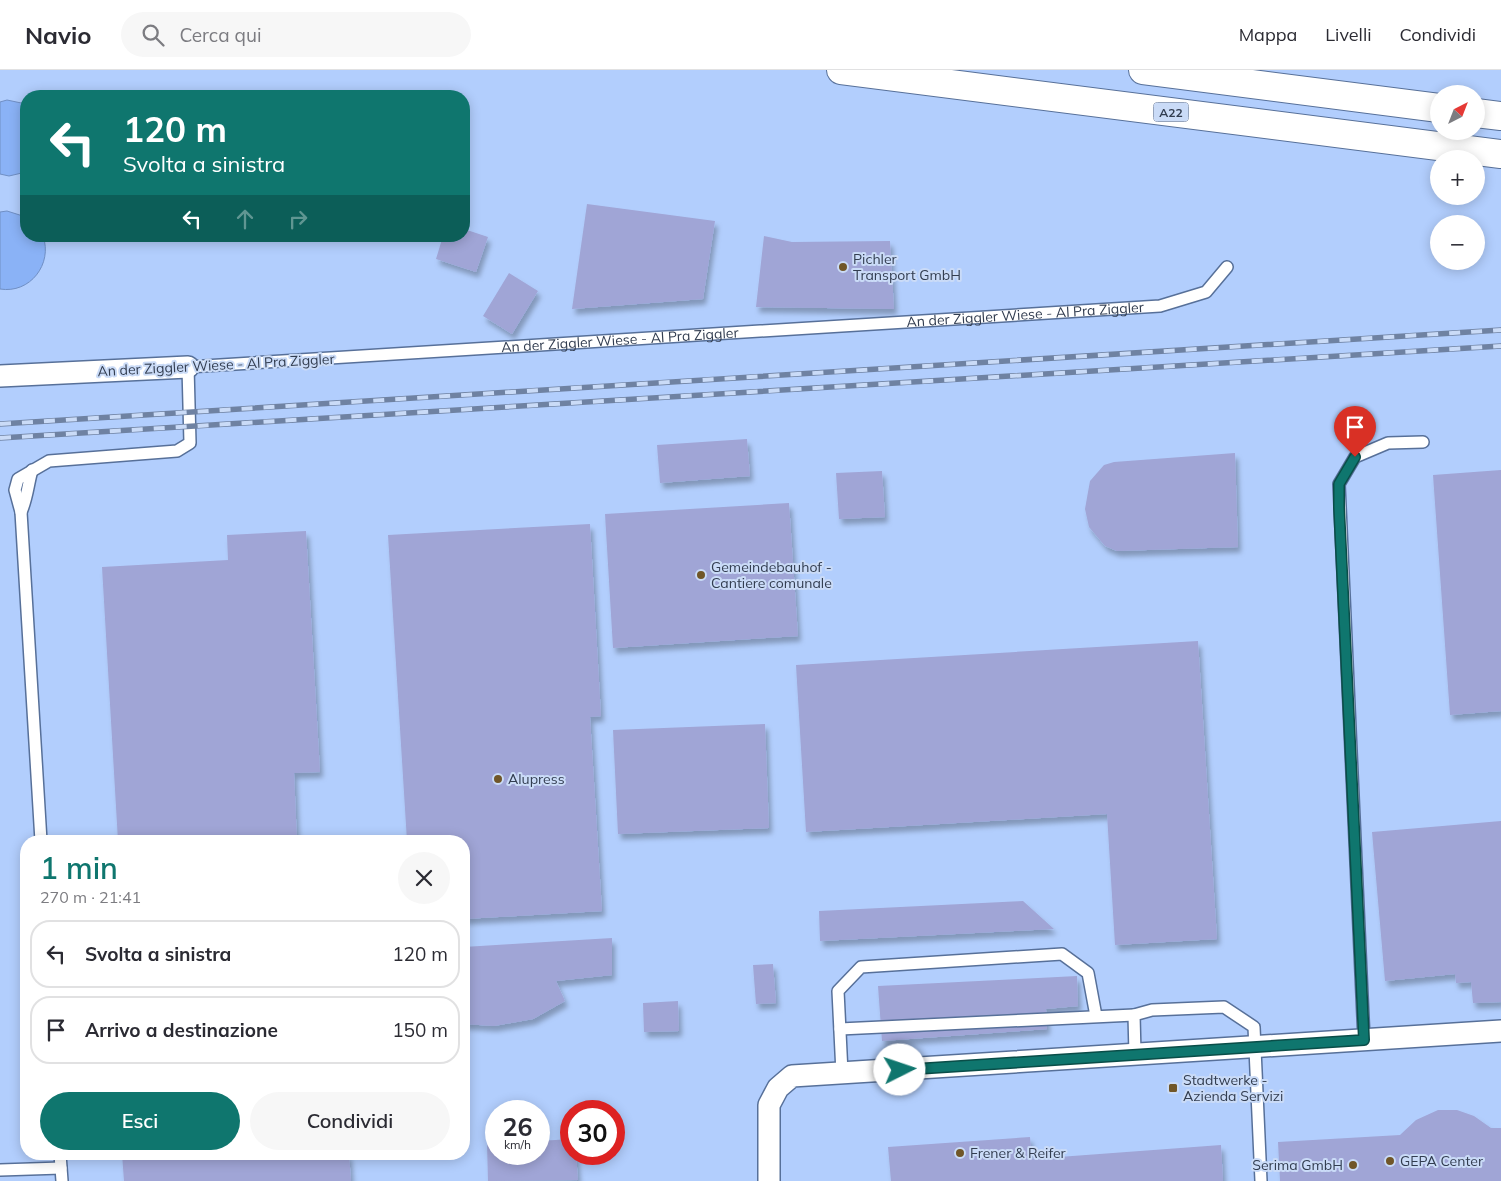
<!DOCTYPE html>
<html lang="it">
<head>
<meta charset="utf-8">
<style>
	body { margin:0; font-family:Mulish,sans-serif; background:#f7f7f7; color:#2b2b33; height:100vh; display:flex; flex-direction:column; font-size:19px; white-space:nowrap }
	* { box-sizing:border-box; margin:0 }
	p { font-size:16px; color:#7c7c81 }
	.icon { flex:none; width:28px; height:28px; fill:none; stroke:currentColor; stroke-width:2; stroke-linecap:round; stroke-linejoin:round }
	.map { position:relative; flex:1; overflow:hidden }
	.drawer { position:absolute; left:20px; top:765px; width:450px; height:325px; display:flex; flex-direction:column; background:#fff; border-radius:20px; box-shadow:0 2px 12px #0003 }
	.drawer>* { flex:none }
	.top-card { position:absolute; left:20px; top:20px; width:450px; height:152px; border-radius:20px; box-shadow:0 2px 12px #0003; background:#0f766e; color:#fff; overflow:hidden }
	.needle { width:32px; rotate:42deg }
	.buttons { position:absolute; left:1430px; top:15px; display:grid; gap:10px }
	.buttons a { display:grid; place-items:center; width:55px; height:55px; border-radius:50%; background:#fff; box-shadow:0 2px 12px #0003; font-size:25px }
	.speed { position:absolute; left:485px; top:1030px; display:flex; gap:10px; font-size:25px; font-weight:700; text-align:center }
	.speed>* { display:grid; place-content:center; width:65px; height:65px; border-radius:50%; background:#fff; box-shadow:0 2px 12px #0003; line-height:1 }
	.speed small { font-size:12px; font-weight:400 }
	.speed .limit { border:8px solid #d22; background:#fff; color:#111 }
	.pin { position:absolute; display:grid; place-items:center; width:42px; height:42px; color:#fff; margin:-51px -21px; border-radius:50% 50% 50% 0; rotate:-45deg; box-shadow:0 0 5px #0007 }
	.pin .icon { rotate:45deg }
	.me { position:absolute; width:55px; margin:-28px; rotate:86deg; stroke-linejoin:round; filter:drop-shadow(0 0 4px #0008) }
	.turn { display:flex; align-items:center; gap:18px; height:105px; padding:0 20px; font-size:22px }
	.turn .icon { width:65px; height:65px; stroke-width:2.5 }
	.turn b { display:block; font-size:35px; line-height:42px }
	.lanes { display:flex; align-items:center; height:48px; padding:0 20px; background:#0003; justify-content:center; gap:25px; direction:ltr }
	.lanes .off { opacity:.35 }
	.round { display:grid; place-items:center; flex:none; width:52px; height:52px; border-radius:26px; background:#f7f7f7 }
	.summary { display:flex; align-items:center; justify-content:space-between; height:85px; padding:0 20px }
	h1 { font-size:30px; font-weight:600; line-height:38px; color:#0f766e }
	.primary-button { display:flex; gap:10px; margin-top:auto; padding:10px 20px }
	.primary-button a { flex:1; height:58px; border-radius:30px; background:#0f766e; color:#fff; font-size:20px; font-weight:600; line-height:58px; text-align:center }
	.primary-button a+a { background:#f7f7f7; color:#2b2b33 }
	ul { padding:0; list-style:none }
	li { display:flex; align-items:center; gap:15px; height:68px; margin:0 10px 8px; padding:0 10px; border:2px solid #e1e1e2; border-radius:20px }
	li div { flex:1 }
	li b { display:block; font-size:19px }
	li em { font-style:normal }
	header { display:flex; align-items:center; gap:30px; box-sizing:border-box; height:70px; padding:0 25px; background:#fff; border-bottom:1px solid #e1e1e2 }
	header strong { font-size:24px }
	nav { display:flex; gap:28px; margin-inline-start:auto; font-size:18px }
	.search { width:350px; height:45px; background:#f7f7f7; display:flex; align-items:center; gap:12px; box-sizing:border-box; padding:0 18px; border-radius:28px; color:#7c7c81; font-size:19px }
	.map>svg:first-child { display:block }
	.water { fill:#8ab2f6; stroke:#708fc4 }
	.building { fill:#a0a5d6; filter:url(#shadow) }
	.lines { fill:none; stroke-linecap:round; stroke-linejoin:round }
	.service-casing { stroke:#577099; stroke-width:14 }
	.minor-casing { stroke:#577099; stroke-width:24 }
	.motorway-casing { stroke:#577099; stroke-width:30 }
	.service { stroke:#fff; stroke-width:11 }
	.minor { stroke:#fff; stroke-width:21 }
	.motorway { stroke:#fff; stroke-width:28 }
	.rail-casing { stroke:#6f82a2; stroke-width:5.5 }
	.rail { stroke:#cadbf7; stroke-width:4; stroke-dasharray:11; stroke-linecap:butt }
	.route-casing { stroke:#0a4d48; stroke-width:12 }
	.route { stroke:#0f766e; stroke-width:9 }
	.poi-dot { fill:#705628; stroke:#cadbf7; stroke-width:2 }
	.labels { text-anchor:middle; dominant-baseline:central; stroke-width:4; stroke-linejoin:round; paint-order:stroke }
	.shield { fill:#cadbf7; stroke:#606c82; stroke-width:1 }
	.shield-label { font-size:12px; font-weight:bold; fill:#323d50 }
	.poi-label { font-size:14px; fill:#323d50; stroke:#cadbf7; text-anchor:start }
	.street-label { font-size:14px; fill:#323d50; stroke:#cadbf7 }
</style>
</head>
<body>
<header>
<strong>Navio</strong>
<div class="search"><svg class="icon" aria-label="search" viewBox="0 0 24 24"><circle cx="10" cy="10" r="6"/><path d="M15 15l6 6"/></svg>Cerca qui</div>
<nav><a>Mappa</a><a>Livelli</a><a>Condividi</a></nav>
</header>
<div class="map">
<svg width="1501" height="1111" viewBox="0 0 1501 1111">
	<defs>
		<filter id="shadow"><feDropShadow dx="3" dy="5.5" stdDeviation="2.5" flood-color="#0004"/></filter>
	</defs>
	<rect width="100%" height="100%" fill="#b2cefd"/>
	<!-- water -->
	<path class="water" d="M7,30L26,34V102L9,106L0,104V32Z
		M7,141L26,147V166H43C53,194 30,224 0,219V142Z"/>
	<!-- building -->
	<path class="building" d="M587,134L715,151L703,229L572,239Z
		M464,159L488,167L476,202L436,189L443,166H464Z
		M764,166L792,172L890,171L894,239L756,237Z
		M509,203L538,221L512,264L483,246Z
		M747,369L750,406L660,413L657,375Z
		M1235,383L1238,477L1117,481L1105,476L1089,457L1085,439L1088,422L1090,411L1104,395L1114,392Z
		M1501,400V641L1450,645L1433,405Z
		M882,401L885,447L839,449L836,403Z
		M789,433L798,566L613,578L605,444Z
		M590,454L601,646L590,647L602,841L464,849V771H407L388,465Z
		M306,461L320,702L294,703L297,771H118L102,497L228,490L227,465Z
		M1198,571L1217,869L1115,875L1107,744L806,762L796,595Z
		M765,654L769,758L618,764L613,660Z
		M1501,751V932L1473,933L1471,912L1456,913L1455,904L1385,911L1372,762Z
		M1023,831L1054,859L820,871L819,841Z
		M612,868V905L556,911L565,931L533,949L494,956L464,954V877Z
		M773,894L776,933L756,934L753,895Z
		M1077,906L1078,936L1046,939L1047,959L882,971L878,916Z
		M678,931L679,961L644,962L643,933Z
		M1438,1040H1457L1474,1046L1491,1058H1501V1111H1280L1278,1072L1400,1065L1416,1050Z
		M1030,1067L1032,1089L1221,1075L1223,1111H891L888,1077Z
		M571,1069V1084H576L578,1110L488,1111L487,1073H496V1084H539V1071Z
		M122,1084H349L351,1111H124Z"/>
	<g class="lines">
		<!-- service casing -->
		<g class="service-casing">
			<g id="service">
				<path d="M21,442C27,429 28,414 32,400"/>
				<path id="s1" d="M41,771L21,442L15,420L18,409L49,391L177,381L190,373L188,297L1160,236L1206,222L1227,197"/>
				<path d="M840,959L1134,945"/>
				<path d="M1364,970L1339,414L1355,387L1388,373L1423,372"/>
				<path d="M1135,984L1134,945L1152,940L1224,937L1254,957L1261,1111"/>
				<path d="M842,1003L838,921L861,897L1062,884L1088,903L1096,946"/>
				<path d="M60,1084L62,1111"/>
				<path d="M0,1100L61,1098"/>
			</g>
		</g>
		<!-- minor casing -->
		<g class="minor-casing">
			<path id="minor" d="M0,306L188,297
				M769,1111V1035L778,1018L792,1006L1501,961"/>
		</g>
		<!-- motorway casing -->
		<g class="motorway-casing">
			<path id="motorway" d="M841,0L1501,84
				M1143,0L1439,38
				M1476,43L1501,46"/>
		</g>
		<!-- service -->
		<use href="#service" class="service"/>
		<!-- minor -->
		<use href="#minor" class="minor"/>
		<!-- motorway -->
		<use href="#motorway" class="motorway"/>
		<!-- rail casing -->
		<g class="rail-casing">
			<path id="rail" d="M0,354L1501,260
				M0,368L1501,276"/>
		</g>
		<!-- rail -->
		<use href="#rail" class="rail"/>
	</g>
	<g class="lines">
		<!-- route casing -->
		<g class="route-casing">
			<path id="route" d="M900,1000L1364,970L1339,437V414L1355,387"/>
		</g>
		<!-- route -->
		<use href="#route" class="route"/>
	</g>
	<!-- markers -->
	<g class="poi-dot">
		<circle cx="843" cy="197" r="5"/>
		<circle cx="701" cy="505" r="5"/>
		<circle cx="498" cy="709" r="5"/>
		<rect x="1168" y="1013" width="10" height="10" rx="2.5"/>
		<circle cx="960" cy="1083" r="5"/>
		<circle cx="1390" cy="1091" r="5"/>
		<circle cx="1353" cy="1095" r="5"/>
	</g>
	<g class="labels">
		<!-- shield labels -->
		<rect class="shield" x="1153.5" y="32.5" width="35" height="19" rx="4"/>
		<g class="shield-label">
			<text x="1171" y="42">A22</text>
		</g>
		<!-- poi labels -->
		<g class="poi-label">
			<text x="853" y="189">Pichler<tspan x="853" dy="16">Transport GmbH</tspan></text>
			<text x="711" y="497">Gemeindebauhof -<tspan x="711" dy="16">Cantiere comunale</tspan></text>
			<text x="508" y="709">Alupress</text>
			<text x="1183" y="1010">Stadtwerke -<tspan x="1183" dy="16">Azienda Servizi</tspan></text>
			<text x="970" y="1083">Frener &amp; Reifer</text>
			<text x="1400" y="1091">GEPA Center</text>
			<text x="1343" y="1095" text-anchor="end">Serima GmbH</text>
		</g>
		<!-- street labels -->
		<g class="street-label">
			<text stroke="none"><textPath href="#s1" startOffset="1458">An der Ziggler Wiese - Al Pra Ziggler</textPath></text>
			<text stroke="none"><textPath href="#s1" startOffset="1052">An der Ziggler Wiese - Al Pra Ziggler</textPath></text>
			<text transform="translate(216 295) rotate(-3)">An der Ziggler Wiese - Al Pra Ziggler</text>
		</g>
	</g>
</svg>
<div class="buttons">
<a><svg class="needle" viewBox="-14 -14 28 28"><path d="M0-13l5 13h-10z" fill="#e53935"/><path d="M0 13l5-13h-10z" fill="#7c7c81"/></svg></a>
<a>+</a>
<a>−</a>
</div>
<div class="speed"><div>26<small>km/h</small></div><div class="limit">30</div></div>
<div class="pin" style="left:1355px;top:387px;background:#d93025"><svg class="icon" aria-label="arrive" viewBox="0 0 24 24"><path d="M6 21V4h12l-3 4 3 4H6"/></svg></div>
<svg class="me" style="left:900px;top:1000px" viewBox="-20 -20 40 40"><circle r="19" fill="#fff"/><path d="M0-13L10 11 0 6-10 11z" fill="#0f766e"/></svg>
<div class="top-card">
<div class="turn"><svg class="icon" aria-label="left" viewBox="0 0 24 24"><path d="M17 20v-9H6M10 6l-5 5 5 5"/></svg><div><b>120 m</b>Svolta a sinistra</div></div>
<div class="lanes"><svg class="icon" aria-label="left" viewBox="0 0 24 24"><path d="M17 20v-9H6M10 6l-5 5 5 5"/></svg><svg class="icon off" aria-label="ahead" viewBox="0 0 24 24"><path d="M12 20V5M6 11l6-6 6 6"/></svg><svg class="icon off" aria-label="right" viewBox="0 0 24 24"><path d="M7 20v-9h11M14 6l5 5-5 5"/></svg></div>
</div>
<section class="drawer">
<div class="summary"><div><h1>1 min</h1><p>270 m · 21:41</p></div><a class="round"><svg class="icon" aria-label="close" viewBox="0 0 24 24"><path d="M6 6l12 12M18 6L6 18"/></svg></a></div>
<ul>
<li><svg class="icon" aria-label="left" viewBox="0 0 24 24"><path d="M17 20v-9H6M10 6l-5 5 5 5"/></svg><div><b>Svolta a sinistra</b></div><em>120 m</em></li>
<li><svg class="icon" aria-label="arrive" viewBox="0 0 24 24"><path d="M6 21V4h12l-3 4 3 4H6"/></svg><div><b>Arrivo a destinazione</b></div><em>150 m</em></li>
</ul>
<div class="primary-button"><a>Esci</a><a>Condividi</a></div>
</section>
</div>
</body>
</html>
